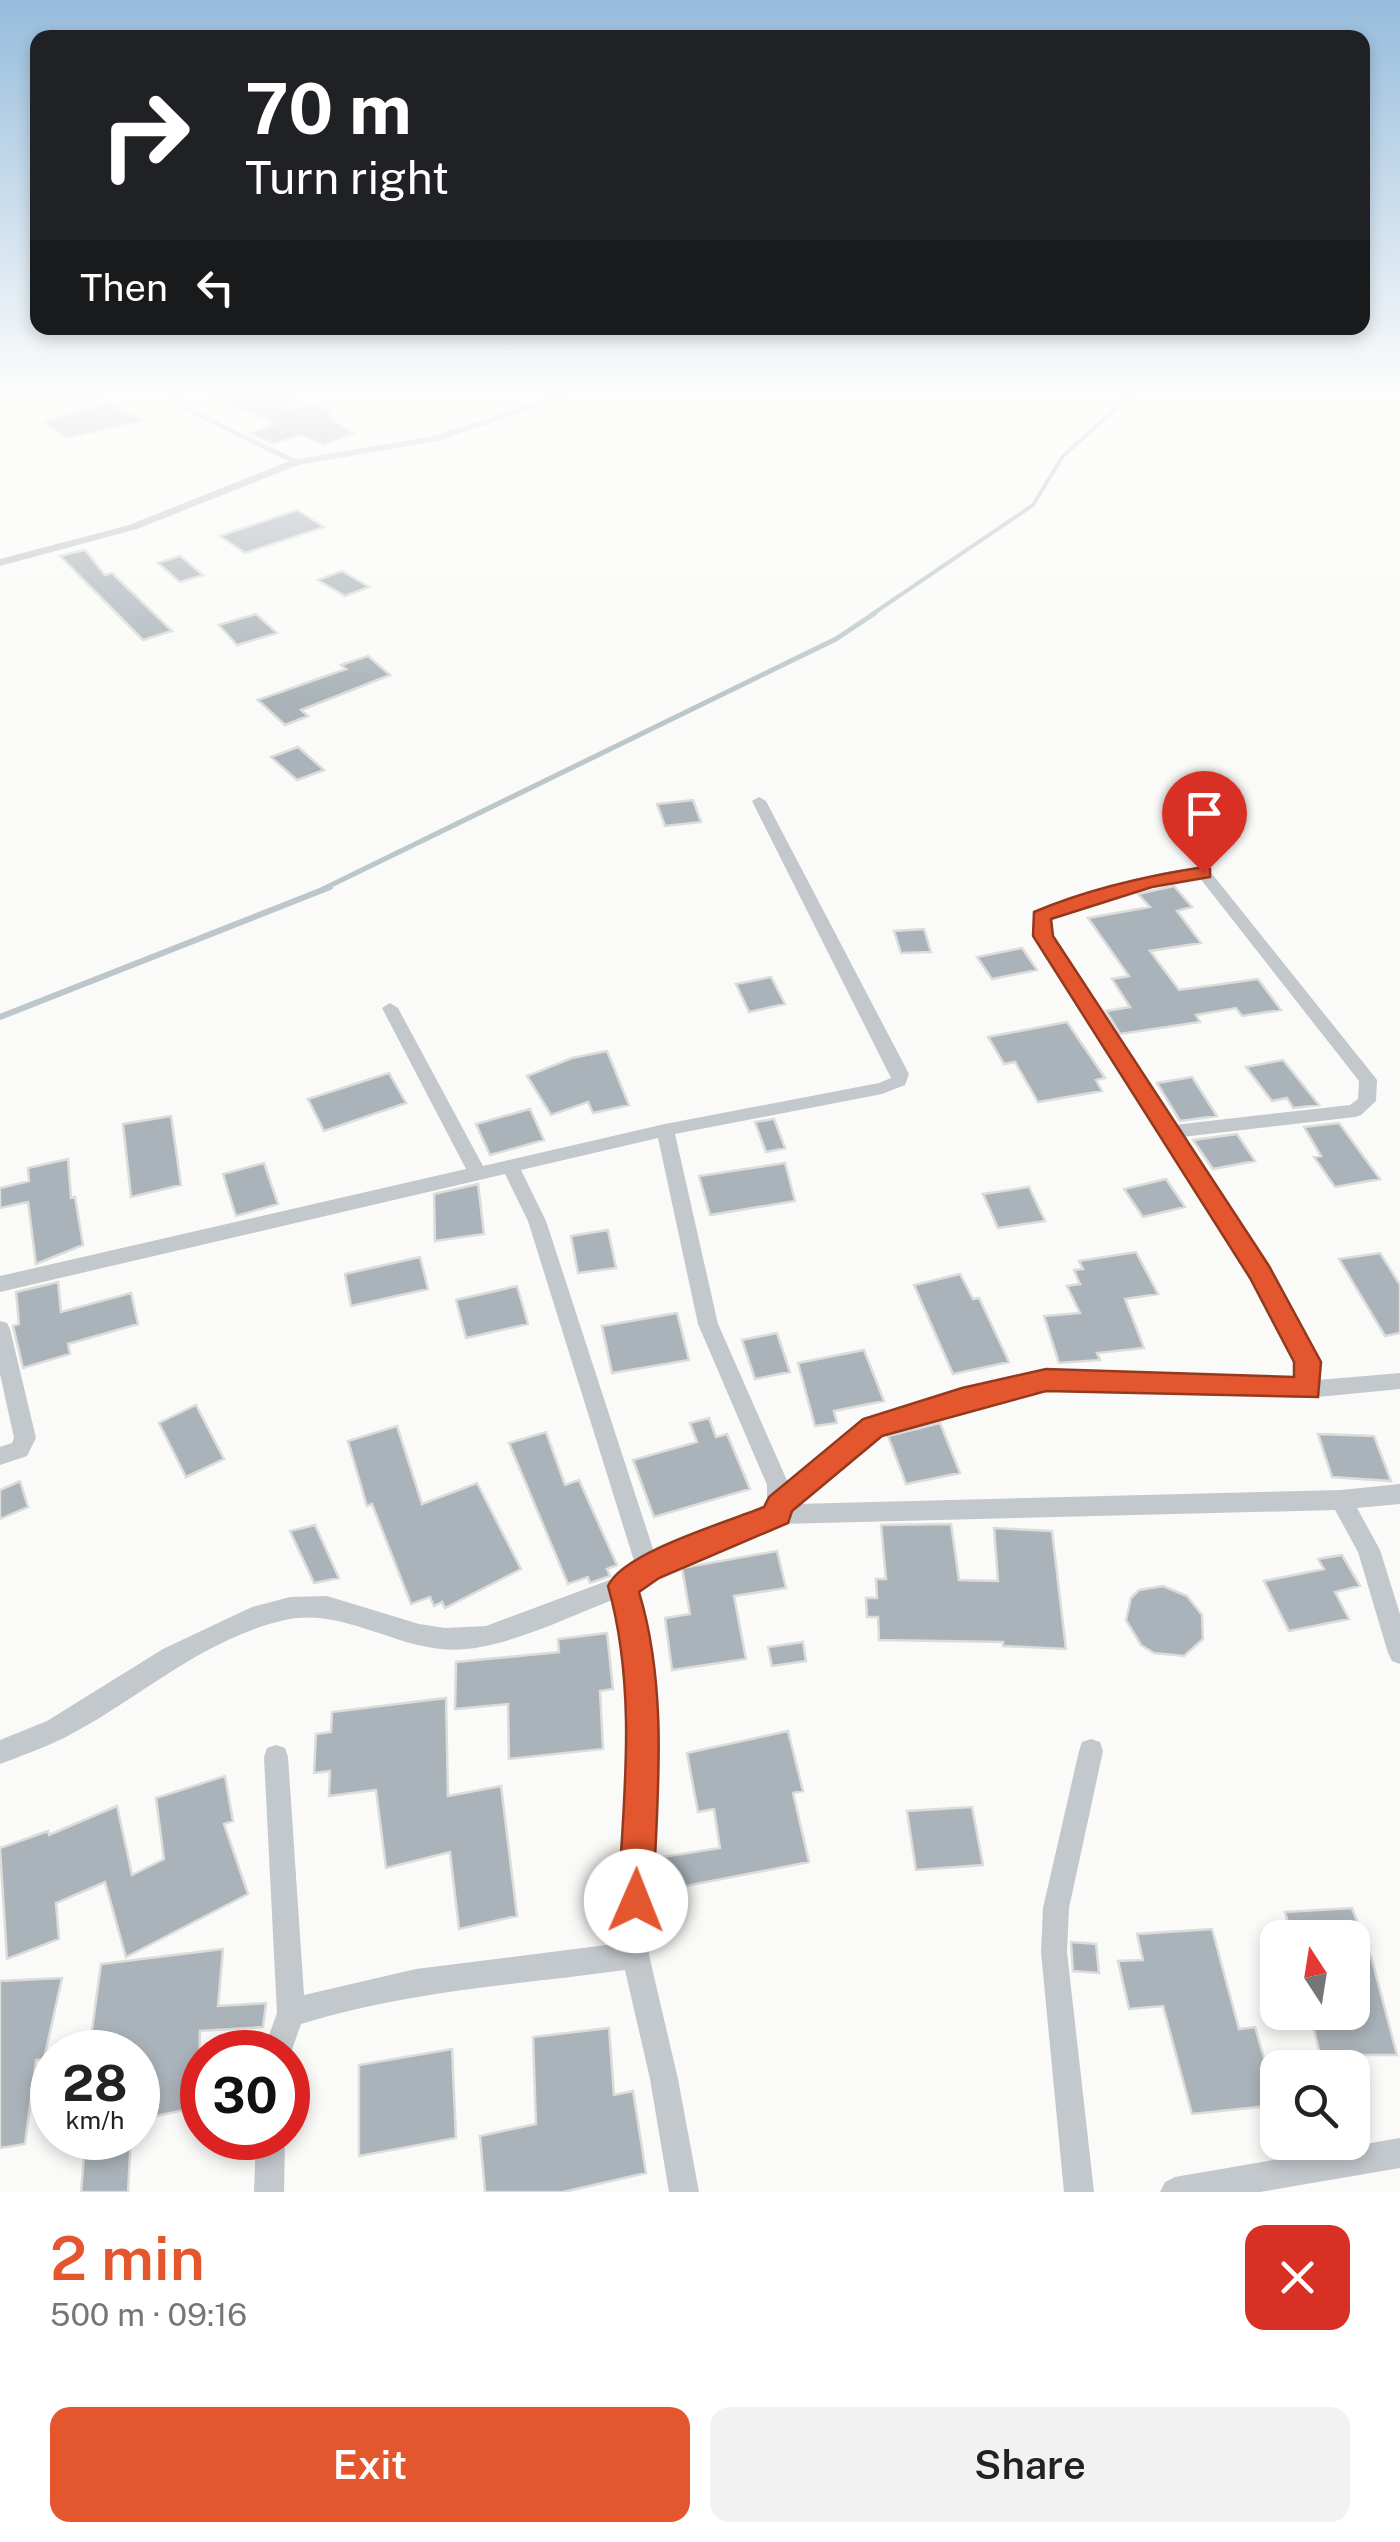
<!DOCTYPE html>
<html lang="en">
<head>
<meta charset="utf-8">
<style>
	body { margin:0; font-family:"Public Sans",sans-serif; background:#f2f2f2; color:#222; height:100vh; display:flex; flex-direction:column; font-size:38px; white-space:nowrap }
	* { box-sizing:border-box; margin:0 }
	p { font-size:32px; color:#767676 }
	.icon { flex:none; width:55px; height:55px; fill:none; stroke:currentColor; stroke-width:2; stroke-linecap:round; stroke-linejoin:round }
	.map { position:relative; height:2192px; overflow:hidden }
	.details { display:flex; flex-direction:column; background:#fff; flex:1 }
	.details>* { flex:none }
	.guide { position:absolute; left:30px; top:30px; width:1340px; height:305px; border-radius:20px; box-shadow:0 5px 15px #0003; background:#202124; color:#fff; overflow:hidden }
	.needle { width:65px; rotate:348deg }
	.fabs { position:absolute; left:1260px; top:1920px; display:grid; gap:20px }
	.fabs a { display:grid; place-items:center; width:110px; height:110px; border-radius:20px; background:#fff; box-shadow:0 5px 15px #0003; font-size:50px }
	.speed { position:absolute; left:30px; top:2030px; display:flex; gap:20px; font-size:50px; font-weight:700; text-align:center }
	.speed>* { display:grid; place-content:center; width:130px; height:130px; border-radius:50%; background:#fff; box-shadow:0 5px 15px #0003; line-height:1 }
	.speed small { font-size:25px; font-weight:400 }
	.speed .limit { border:15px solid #d22; background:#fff; color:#111 }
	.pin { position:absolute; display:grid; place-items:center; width:85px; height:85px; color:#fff; margin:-102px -42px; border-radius:50% 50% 50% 0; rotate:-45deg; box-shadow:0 0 10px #0007 }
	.pin .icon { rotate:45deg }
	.me { position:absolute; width:110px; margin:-55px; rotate:1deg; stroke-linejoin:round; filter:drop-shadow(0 0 8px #0008) }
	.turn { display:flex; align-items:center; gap:35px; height:210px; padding:0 50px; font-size:45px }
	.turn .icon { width:130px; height:130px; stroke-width:2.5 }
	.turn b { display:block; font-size:70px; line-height:85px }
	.then { display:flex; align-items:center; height:95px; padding:0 50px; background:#0003; gap:20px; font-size:38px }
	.round { display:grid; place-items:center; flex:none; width:105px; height:105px; border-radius:20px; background:#f2f2f2 }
	.overview { display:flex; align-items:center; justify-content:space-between; height:170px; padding:0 50px }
	h1 { font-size:60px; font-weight:600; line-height:75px; color:#e4572e }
	.button { display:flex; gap:20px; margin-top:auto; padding:20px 50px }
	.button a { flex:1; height:115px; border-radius:20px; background:#e4572e; color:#fff; font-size:40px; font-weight:600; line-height:115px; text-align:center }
	.button a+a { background:#f2f2f2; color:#222 }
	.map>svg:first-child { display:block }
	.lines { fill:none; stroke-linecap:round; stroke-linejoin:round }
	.stream-far2 { stroke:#bbc7cb; stroke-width:4 }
	.stream-far1 { stroke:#bbc7cb; stroke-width:5 }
	.stream { stroke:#bbc7cb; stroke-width:6 }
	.building { fill:#aab3b9; stroke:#dcdcda; stroke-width:2.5 }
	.lane { stroke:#c3c8cc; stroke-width:5 }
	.street { fill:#c3c8cc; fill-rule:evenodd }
	.route { fill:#e4572e; stroke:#94391e; stroke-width:2.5 }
</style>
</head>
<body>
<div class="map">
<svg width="1400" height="2192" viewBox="0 0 1400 2192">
	<rect width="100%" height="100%" fill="#fafaf8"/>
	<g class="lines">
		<!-- stream-far2 -->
		<path class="stream-far2" d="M871,615L1033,505L1063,456L1131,395"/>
		<!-- stream-far1 -->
		<path class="stream-far1" d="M323,889L836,639L875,613"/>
		<!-- stream -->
		<path class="stream" d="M0,1017L330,887"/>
	</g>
	<!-- building -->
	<path class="building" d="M209,395H288V409L315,404L322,410L328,408L332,420L355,433L324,445L300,435L273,444L250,433L276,424Z
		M107,402L145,421L66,438L43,422Z
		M297,510L324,527L245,553L220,536Z
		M85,550L105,575L112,573L172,631L143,640L60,556Z
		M180,556L203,575L180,582L158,563Z
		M342,571L369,587L345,596L318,580Z
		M256,614L277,633L237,645L219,625Z
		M368,656L390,675L301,710L308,716L285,725L258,700L346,669L341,665Z
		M298,747L324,770L297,780L271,757Z
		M693,800L701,822L665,826L657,804Z
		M1174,886L1192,907L1177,911L1201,943L1150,951L1179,990L1258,979L1281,1010L1242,1016L1236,1008L1196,1015L1200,1022L1120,1034L1106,1011L1130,1007L1112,979L1129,976L1088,918L1150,907L1138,894Z
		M924,929L931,952L901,953L894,931Z
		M1022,948L1037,970L992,979L977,957Z
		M771,977L785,1004L749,1012L736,984Z
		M1067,1022L1105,1078L1096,1080L1102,1091L1038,1102L1015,1062L1004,1064L988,1037Z
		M607,1051L629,1105L593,1113L588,1102L551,1115L527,1076L572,1058Z
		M1283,1060L1319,1105L1293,1108L1287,1098L1272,1101L1246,1067Z
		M389,1073L406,1103L324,1131L308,1099Z
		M1192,1077L1217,1116L1180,1121L1157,1083Z
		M530,1109L544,1140L490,1155L476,1124Z
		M171,1116L181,1185L131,1197L123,1124Z
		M774,1119L785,1148L766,1152L755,1122Z
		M1339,1123L1380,1179L1335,1187L1314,1157L1321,1156L1304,1127Z
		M1237,1134L1255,1161L1213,1169L1193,1140Z
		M68,1159L71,1198L75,1197L83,1245L36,1264L28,1202L0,1208V1188L29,1181L28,1168Z
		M264,1163L278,1204L236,1216L223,1174Z
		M785,1163L795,1201L710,1215L699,1176Z
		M1166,1179L1185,1207L1143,1217L1124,1189Z
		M478,1184L484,1234L435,1241L434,1194Z
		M1029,1187L1045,1221L998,1228L983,1194Z
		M608,1230L616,1268L578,1273L571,1236Z
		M1136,1252L1158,1294L1125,1299L1144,1348L1097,1353L1100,1360L1059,1363L1044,1316L1080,1313L1067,1286L1080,1284L1074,1270L1083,1269L1079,1261Z
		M1380,1253L1400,1285V1333L1385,1336L1339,1259Z
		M420,1257L428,1289L351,1306L345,1274Z
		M960,1274L973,1299L979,1298L1009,1362L953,1374L914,1285Z
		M58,1282L61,1312L131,1293L138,1324L68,1344L70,1354L23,1368L13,1326L19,1324L16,1292Z
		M517,1286L528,1324L466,1338L456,1300Z
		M677,1313L689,1360L612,1373L602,1326Z
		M777,1333L790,1372L755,1379L742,1340Z
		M864,1350L884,1401L834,1411L837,1423L815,1426L798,1363Z
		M196,1405L224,1459L186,1477L159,1423Z
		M709,1418L716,1437L727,1434L750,1489L654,1517L633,1460L697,1442L690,1423Z
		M940,1423L960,1473L906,1484L888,1436Z
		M397,1426L422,1504L477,1483L521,1569L445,1608L442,1602L434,1606L430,1597L411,1604L372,1504L367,1506L348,1441Z
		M546,1432L565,1485L579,1480L617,1565L607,1569L610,1576L590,1583L588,1577L568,1584L509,1443Z
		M1318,1434L1374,1436L1391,1481L1332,1477Z
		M20,1481L28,1507L0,1519V1490Z
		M951,1524L959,1580L998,1581L994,1528L1052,1531L1066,1649L1003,1646V1642L879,1640L878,1617H867L866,1598H877L876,1579H886L881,1525Z
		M315,1525L339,1578L314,1583L290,1531Z
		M777,1551L786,1588L734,1596L746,1659L672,1670L665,1618L690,1614L682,1568Z
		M1342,1555L1360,1586L1335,1592L1349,1619L1289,1631L1264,1581L1324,1569L1318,1559Z
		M1163,1586L1187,1596L1202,1615L1203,1639L1184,1656L1154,1653L1141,1645L1126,1620L1131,1598L1139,1590Z
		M607,1633L613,1689L600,1691L603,1749L509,1759L508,1704L455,1709L456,1662L559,1652L558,1639Z
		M803,1642L806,1661L772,1666L768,1647Z
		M446,1698L448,1796L501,1786L517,1916L459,1929L450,1852L386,1868L376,1790L329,1796L330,1771L314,1773L316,1734L331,1732L332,1712Z
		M788,1731L803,1791L793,1793L809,1862L655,1892L656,1858L720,1848L714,1809L698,1812L687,1753Z
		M225,1776L233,1821L224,1824L248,1894L126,1957L105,1882L56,1903L59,1939L7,1959L0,1848L48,1831L49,1835L117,1806L132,1875L164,1859L156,1798Z
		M972,1807L983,1865L916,1870L907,1811Z
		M1352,1908L1372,1960L1397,2055H1320L1310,2012H1352V1938H1292L1285,1912Z
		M1212,1929L1239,2029L1255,2027L1278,2105L1192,2114L1163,2006L1129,2009L1118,1961L1143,1960L1137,1934Z
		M1071,1942L1096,1944L1099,1973L1073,1971Z
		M223,1949L218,2006L266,2003L263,2027L200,2031L198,2107L138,2120V2052H89L101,1964Z
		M62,1978L44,2059L36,2060L25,2144L0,2148V1981Z
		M609,2028L614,2095L633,2091L646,2173L563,2192H485L480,2136L536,2124L533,2037Z
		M452,2049L456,2138L359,2156V2065Z
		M131,2138L128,2192H81L85,2145Z"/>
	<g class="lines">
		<!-- lane -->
		<path class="lane" d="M174,395L180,406L296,462
			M0,399L101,395"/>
		<!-- street -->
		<path class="street" d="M558,395H571L439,441L298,465L137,529L0,566V559L129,525L292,460L433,436Z
			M759,797L766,801L909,1074L905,1085L882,1094L675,1134L718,1324L789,1485L866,1421L1046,1372L1297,1380V1362L1253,1276L1035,936L1033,916L1036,913C1077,899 1170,861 1209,870L1374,1076L1377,1080L1376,1101L1361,1115L1355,1117L1182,1137L1267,1267L1317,1362L1318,1380L1400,1373V1389L1308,1398L1046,1388L880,1434L797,1504L1341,1490L1400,1484V1504L1357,1508L1380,1550L1400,1614V1664L1392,1661L1388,1653L1358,1552L1335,1510L779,1524L656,1575L636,1590L648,1630L655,1753L649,1955L678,2079L699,2192H669L650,2079L625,1970C516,1985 406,1991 301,2024L288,2061V2052H263L277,2013L264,1757L267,1748L276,1745L285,1748L288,1757L304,1995L416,1969L622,1943L631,1753L624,1630L615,1599C565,1618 494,1655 441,1649C388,1644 339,1608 285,1620C201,1639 138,1700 64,1738C43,1748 21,1756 0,1764V1740L47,1721L163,1649L252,1607L290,1597L327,1596L419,1624L445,1628L486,1626L615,1578L635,1564L528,1221L505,1174L0,1292V1276L466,1169L382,1008L390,1003L398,1008L483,1166L665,1124L879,1083L891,1078L752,801ZM1199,877L1359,1081L1358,1099L1350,1105L1174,1125L1051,936L1049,919L1153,885ZM658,1138L698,1324L767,1485V1508L655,1555L546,1221L521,1170Z
			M0,1321L7,1323L10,1329L36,1438L27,1456L0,1465V1447L12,1443L14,1438L0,1374Z
			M1091,1739L1100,1742L1103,1751L1069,1908L1067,1952L1094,2192H1064L1041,1952L1043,1908L1079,1751L1082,1742Z
			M256,2138H285L284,2192H254Z
			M1400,2138V2168L1260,2192H1160L1165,2182L1175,2177Z"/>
	</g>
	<!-- sky -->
	<linearGradient id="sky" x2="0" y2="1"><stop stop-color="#96bcdc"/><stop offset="0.56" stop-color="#fdfdfc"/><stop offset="1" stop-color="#fdfdfc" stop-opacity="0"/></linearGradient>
	<rect width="1400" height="701" fill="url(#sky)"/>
	<!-- route -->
	<path class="route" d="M1204,867L1210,869V877L1152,887L1051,919L1053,936L1269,1266L1321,1362L1318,1397L1046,1391L882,1436L792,1511L788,1523L659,1578L639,1592C669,1691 657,1799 653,1901L648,1913L636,1918L623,1913L618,1901C624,1797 637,1688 608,1586C623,1552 728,1522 764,1507L769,1497L863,1419L962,1388L1046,1369L1294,1377V1362L1250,1278L1033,936L1034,912C1088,889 1145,876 1204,867Z"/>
</svg>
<div class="fabs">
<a><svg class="needle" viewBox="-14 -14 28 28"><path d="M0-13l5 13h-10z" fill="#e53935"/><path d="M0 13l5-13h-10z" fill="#767676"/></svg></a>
<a><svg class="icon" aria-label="search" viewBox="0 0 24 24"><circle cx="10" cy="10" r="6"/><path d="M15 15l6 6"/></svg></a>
</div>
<div class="speed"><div>28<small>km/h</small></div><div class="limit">30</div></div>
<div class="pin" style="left:1204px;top:873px;background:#d93025"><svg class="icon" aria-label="arrive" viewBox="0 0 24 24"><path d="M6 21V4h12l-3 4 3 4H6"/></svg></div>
<svg class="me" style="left:636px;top:1901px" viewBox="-20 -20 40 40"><circle r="19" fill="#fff"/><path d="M0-13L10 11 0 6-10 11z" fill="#e4572e"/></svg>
<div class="guide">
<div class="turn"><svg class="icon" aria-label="right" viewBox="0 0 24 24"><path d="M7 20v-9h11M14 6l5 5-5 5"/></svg><div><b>70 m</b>Turn right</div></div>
<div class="then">Then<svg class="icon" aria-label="left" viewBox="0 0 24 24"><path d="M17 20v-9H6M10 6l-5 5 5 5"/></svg></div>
</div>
</div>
<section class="details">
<div class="overview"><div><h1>2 min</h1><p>500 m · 09:16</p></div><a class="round" style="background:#d93025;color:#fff"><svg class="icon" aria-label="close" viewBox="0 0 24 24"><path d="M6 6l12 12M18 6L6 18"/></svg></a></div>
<div class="button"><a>Exit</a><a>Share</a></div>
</section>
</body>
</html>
